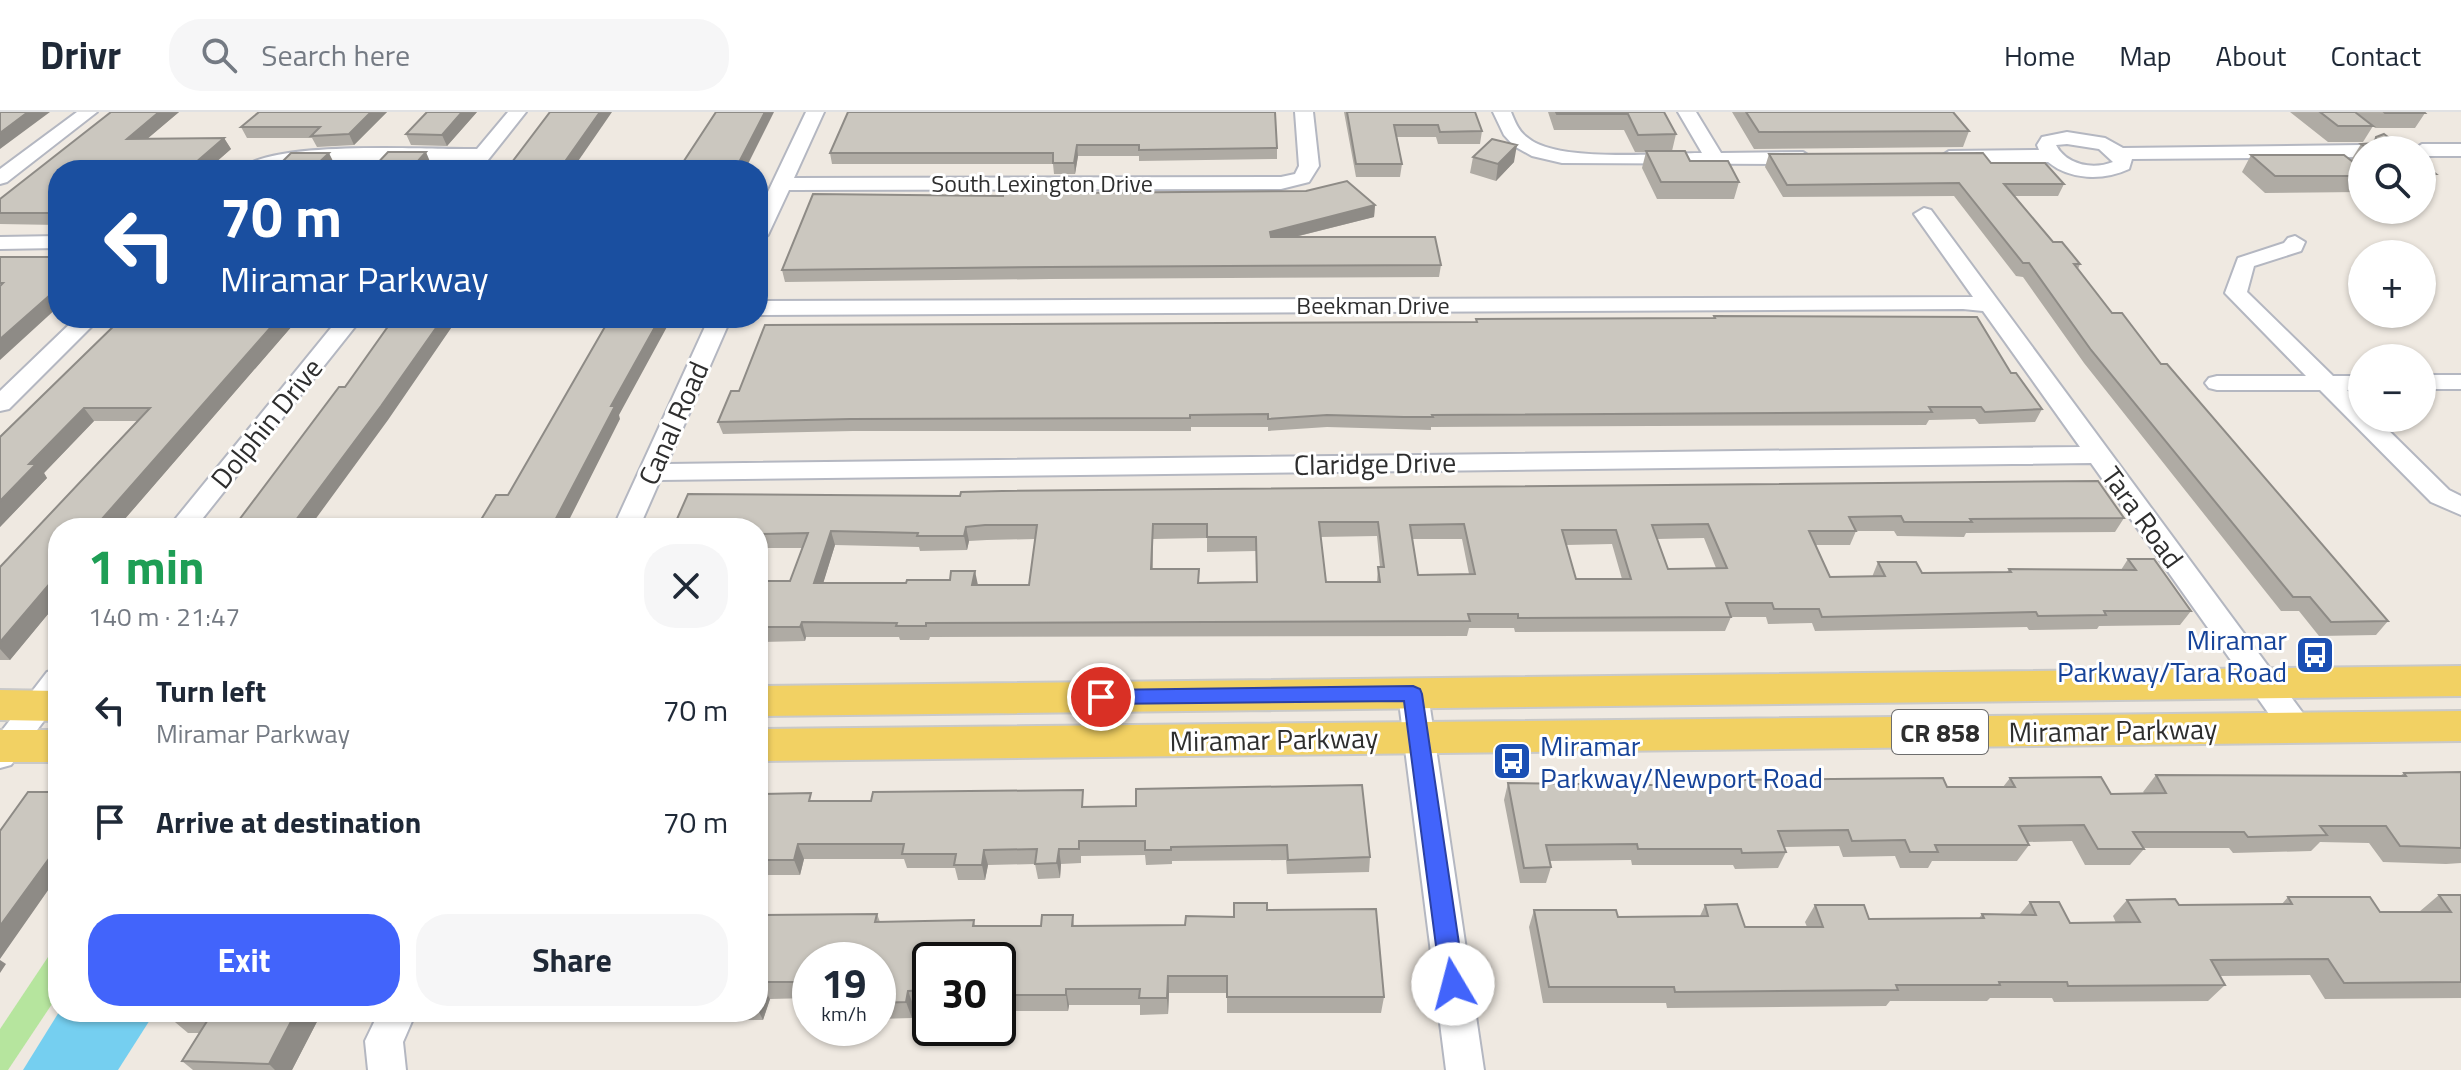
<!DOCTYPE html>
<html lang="en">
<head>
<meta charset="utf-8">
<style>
	body { margin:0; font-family:"Titillium Web",sans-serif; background:#f6f6f7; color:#1f2937; height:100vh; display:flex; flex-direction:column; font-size:30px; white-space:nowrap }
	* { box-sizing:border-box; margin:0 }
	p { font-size:26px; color:#747a83 }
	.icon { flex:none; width:44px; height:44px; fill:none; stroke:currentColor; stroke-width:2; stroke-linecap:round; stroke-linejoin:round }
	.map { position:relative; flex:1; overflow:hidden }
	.side { position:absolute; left:48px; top:406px; width:720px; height:504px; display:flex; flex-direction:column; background:#fff; border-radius:32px; box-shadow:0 2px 6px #0004 }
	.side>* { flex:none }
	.banner { position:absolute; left:48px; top:48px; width:720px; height:168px; border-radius:32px; box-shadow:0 2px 6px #0004; background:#1a4fa0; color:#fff; overflow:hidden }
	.fabs { position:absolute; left:2348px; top:24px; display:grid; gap:16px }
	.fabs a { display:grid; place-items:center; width:88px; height:88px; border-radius:50%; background:#fff; box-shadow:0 2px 6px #0004; font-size:40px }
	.speed { position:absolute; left:792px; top:830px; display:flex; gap:16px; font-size:40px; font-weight:700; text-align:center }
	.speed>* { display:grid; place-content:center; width:104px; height:104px; border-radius:50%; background:#fff; box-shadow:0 2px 6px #0004; line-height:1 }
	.speed small { font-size:20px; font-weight:400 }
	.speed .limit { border:4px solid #111; border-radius:12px; background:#fff; color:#111 }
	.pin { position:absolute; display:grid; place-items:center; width:68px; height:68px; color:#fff; margin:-34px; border:4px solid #fff; border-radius:50%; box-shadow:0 2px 8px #0007 }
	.me { position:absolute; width:88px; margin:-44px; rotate:352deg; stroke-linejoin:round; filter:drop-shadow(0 0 6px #0008) }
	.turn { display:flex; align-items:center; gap:28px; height:168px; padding:0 40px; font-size:36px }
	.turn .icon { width:104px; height:104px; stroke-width:2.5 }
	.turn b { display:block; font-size:56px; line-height:68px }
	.round { display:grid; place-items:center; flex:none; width:84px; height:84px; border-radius:32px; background:#f6f6f7 }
	.overview { display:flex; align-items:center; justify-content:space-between; height:136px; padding:0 40px }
	h1 { font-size:48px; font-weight:700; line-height:60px; color:#1e9e55 }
	.button { display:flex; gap:16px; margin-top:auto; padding:16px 40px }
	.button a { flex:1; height:92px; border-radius:32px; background:#4264fb; color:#fff; font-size:32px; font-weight:700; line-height:92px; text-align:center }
	.button a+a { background:#f6f6f7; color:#1f2937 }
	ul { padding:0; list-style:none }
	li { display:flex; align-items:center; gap:24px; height:112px; padding:0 40px }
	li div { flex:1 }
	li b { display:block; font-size:30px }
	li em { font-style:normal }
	header { display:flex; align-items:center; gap:48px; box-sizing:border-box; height:112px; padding:0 40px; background:#fff; border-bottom:2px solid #e0e1e3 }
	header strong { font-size:38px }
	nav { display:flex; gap:44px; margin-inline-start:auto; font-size:28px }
	.search { width:560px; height:72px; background:#f6f6f7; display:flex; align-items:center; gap:20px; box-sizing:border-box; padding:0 28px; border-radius:32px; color:#747a83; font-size:30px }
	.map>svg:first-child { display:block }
	.green { fill:#b6e59e }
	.water { fill:#75cff0 }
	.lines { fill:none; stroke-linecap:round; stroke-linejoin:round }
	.minor-casing { stroke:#b4b7c1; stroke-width:4 }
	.major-casing { stroke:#c9c9c9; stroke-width:4 }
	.minor { fill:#fff; fill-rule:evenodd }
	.major { fill:#f2d163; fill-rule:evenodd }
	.wall { fill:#afaba4; fill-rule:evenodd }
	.shaded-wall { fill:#8e8b86 }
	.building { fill:#cbc7bf; stroke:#8e8b86; stroke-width:2; fill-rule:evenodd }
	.route { fill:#4264fb; stroke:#2b41a3; stroke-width:2 }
	.labels { text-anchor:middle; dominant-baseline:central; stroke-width:6; stroke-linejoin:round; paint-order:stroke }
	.far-street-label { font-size:24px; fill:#2e2e2e; stroke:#fff }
	.shield { fill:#fff; stroke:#6d6d6d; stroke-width:2 }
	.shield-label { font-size:26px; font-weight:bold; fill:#2e2e2e }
	.street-label { font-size:28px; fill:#2e2e2e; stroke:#fff }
	.transit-label { font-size:28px; fill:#164399; stroke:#fff; text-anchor:end }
</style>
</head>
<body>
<header>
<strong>Drivr</strong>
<div class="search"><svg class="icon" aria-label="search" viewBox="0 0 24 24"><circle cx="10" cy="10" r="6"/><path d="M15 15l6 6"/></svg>Search here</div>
<nav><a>Home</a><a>Map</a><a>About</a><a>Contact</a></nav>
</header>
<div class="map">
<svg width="2461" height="958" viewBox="0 0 2461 958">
	<rect width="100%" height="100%" fill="#efe9e1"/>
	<!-- green -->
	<path class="green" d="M58,830V883L8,958H0V917Z"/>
	<!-- water -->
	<path class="water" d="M59,900H155L118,958H23Z"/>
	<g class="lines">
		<!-- minor casing -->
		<g class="minor-casing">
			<path id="minor" d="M77,0H97L7,70L0,72V57Z
				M508,0H526L480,58H464L468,49L300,50C279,52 262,58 241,58C268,27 432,38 477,37Z
				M806,0H824L794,66L1281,65L1295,62L1299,54L1295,0H1313L1319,54L1309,70L1281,77L789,78L768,123L758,129V101Z
				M1493,0H1511C1515,10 1519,20 1528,26C1558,51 1662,41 1702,41L1678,0H1696L1721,41L1803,40L1812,46L1803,52L1562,51L1532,44L1514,34L1504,23Z
				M2067,20L2105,26L2123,36L2362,33L2371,38H2362V45L2132,47L2129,57C2103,69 2070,68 2048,50L1949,51L1940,45L1949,39L2039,38L2037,33L2042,25ZM2067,32L2099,37L2113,50C2093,58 2066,53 2056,33Z
				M2422,32H2461V44H2422V38H2413Z
				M1924,96L1931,98L2308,608L2312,617L2308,626L2297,629L2286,626L2091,351L660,368L639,416H613L709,206H731L667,352L2080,335L1983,199L1963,197L758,203V189L1973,185L1914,102Z
				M58,124V136L0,137V125Z
				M2295,124L2305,130L2301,139L2254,154L2247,180L2333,264H2362V278H2347L2362,292V306H2376L2449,378L2461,384V403L2431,390L2320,278H2217L2209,276L2205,271L2209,266L2217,264H2306L2225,181L2238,146L2284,131L2288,126Z
				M76,206H100L9,297L0,299V279Z
				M339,206H362L195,416H168Z
				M2422,263H2461V277H2422Z
				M58,557V590L11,653L0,656V621L47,560Z
				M1413,571L1424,574L1428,582L1484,958H1446L1398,582L1402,574Z
				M379,900H416L403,930L406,958H368L365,929Z"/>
		</g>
		<!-- major casing -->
		<g class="major-casing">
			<path id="major" d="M2461,554V584L758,604V574Z
				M0,578L58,579V609L0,608Z
				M2461,599V629L758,649V617Z
				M0,618H58V650H0Z"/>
		</g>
		<!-- minor -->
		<use href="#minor" class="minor"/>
		<!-- major -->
		<use href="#major" class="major"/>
	</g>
	<!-- wall -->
	<path class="wall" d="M111,0H179L147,27L224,26L231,37L207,58H58V113L0,112V87Z
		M259,0H387L354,33L317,35L312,26H247L241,15Z
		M477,0L447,34L411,33L406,22Z
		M848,0L1277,36V47L1139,49V44H1078L1075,62H1054L1053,52H832L830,41Z
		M1344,0H1475L1482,19L1480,32H1438L1436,25H1397L1402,52L1400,65H1356Z
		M1548,0H1664L1676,22L1672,39L1690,49L1739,70L1734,87H1657L1642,56L1646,40H1635L1624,18H1554Z
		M1732,0H1953L1969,19L1963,35L1754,37Z
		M2290,0H2424L2425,1L2415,16H2375L2373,14L2363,30H2328Z
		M2376,25L2405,38H2362V77L2360,80L2265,81L2242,60L2251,43L2351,48L2361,32L2371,31Z
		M1769,42L1991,51L2064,72L2058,84H2015L2053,130L2080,152L2078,157L2112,201L2161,252L2388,509L2376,523L2319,524L2299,499H2281L2084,251L2023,165L2016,164L1954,84L1783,85L1765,55Z
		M1473,45L1514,50L1496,69L1470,61Z
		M2422,51L2436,62L2425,78H2422Z
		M1071,81L1375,93L1374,105L1295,125L1441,153L1439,165L1050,167L785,170L782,158L1003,84Z
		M1714,204L2011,261L2042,297L2035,310L1979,312L1975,307L1929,308L1926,313L1431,315V318L1327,315L1268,319V315H1191V319H853L723,322L718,310L1476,210V207L1714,206Z
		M299,206L117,416H58V490L10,548H0V455L137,309H94L44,361L47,366L0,415V325Z
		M688,382L2124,406L2115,420L1966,421L1964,425L1897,424L1894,419H1856L1850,433H1816L1830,465H1872L1878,450L1922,461L2007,460L2009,457L2121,458L2128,447L2191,499L2180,513L2099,514L2097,517L2029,518L2027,515L1815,519L1812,511L1768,512L1766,505H1731L1725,519L1515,520L1514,516H1469L1467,524L930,525L929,528H900L899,525H806L805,529L758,530V469H790L802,436H758V416H680L677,407ZM1377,424L1380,455H1378L1377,470H1326L1320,425ZM1207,426V440L1256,439L1257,470L1199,471L1153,457V427ZM1704,426L1716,456L1668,457L1657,427ZM1035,427L1029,473L823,471L835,433L919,435L920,439L967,438L969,429L987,428ZM1412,427H1462L1469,462L1418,463ZM1612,432L1622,467H1576L1566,433Z
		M2461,660V751L2446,752L2383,750L2369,731L2320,730L2311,739L2233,741L2229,736H2143L2144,737L2130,753H2085L2072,729L2027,730L2029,733L2017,749H1932L1928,756H1900L1895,744L1843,745L1839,734L1784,735L1786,740L1778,756L1735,757L1733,753H1632L1631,748L1549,749L1551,755L1546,771H1520L1504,688L1508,671L1715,674L1718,668L1947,675H2003L2010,666L2111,682L2144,681L2143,680L2156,663L2400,664L2404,661Z
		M758,682L814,689L1085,695L1370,745L1369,760L1287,762L1286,748L1172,749V752L1146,753L1145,743L1081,744V751L1061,752L1060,766L1038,767L1035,752L988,753L985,768H958L955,756H907L904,747H804L800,763H758Z
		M2439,783H2461V886L2325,887L2310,863L2220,864L2225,873L2208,889L2054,890L2052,886H1990L1987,889H1890L1886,894L1667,896L1666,891H1543L1529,815L1534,798L1618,805L1700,804L1705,793L1745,815H1807L1805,810L1815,793L1869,807L1979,806L1982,802H2020L2030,790L2070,811H2116L2113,804L2127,788L2179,793L2282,792L2288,785L2380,800H2419Z
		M1267,798L1384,885L1381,901H1227V881H1169L1168,902L1140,903V893H1069L1068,899H998V848H930V895H914L912,906L878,907V848H810V886L770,887L763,908L463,909L455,900H758V803L877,802L880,810L974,808L975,814H1041L1073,803L1074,814L1185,813Z
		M322,900L292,958H193L182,949L199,921H188L169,905Z"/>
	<!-- shaded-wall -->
	<path class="shaded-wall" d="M28,0H50L0,37V21Z
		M159,0H179L134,38L127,27Z
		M371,0H387L354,33L349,22Z
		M462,0H477L447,34L442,23Z
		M600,0H612L572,58H559Z
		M765,0H774L745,58H735Z
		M224,26L231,37L207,58H187Z
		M1077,33L1078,44L1075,62L1074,51Z
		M1517,33L1514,50L1496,69L1498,52Z
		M426,40L431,52L426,58H410Z
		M329,41L335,53L330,58H311Z
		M1375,93L1374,105L1270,131V120Z
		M58,176V195L0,248V227Z
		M279,206H299L117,416H94Z
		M443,206H458L388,308L309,416H290Z
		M660,206H669L667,209L668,213L619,303L620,307L565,416H551L611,294Z
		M84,296L94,309L44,361L47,366L0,415V389L29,352Z
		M966,415L969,429L967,438L964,424Z
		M831,419L835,433L819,485L814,471Z
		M975,459L978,473H972Z
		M58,462V490L10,548L0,537V530Z
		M802,510L806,525L805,529L800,515Z
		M798,732L804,747L800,763L794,748Z
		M1059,737L1061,752L1060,766L1057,751Z
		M984,738L988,753L985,768L982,753Z
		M51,744L58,750V764L0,847V814Z
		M0,848L6,852L0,861Z
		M1168,864L1169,881L1168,902L1167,886Z
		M761,870L770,887L763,908L758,898V882Z
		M1066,877L1069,893L1068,899L1066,883Z
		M908,879L914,895L912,906L906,890Z
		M296,900H322L292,958H275L269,952Z"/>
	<!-- building -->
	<path class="building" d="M0,0H28L0,21Z
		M111,0H159L127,27L224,26L187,58H58V101H0V87Z
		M259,0H371L349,22L311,24L320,15H241Z
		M427,0H462L442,23L406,22Z
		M550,0H600L559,58H506Z
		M716,0H765L735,58H678Z
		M848,0H1275L1277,36L1139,38V33H1077L1074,51H1053V41H830Z
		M1347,0H1475L1482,19L1440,20L1438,13H1394L1402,52H1356Z
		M1556,0H1664L1676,22L1638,23L1628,2H1557Z
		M1746,0H1953L1969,19L1759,20Z
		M2320,0H2355L2373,14H2338Z
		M2384,0H2424L2425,1H2385Z
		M2384,22L2405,38H2370L2361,32L2375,31L2376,25Z
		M1492,27L1517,33L1498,52L1473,45Z
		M1646,39H1685L1690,49H1728L1739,70H1661Z
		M388,40H426L410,58H371Z
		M291,41H329L311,58H274Z
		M1983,41L1991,51H2045L2064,72H2004L2053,130H2062L2080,152H2074L2112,201H2122L2161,252H2167L2388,509L2331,510L2310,485H2293L2091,238L2029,151H2023L1959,71L1787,73L1769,42Z
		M2251,43H2344L2362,57V64H2275Z
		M2422,51L2436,62H2422Z
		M1053,69H1070L1068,81L1306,79L1347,69L1375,93L1270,120L1271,125H1435L1441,153L1049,155L782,158L813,82L1003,84V81L1053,80Z
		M0,145H58V176L0,227V174L3,171H0Z
		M1714,204L1977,205L2011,261H2016L2042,297L1985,300L1981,295H1929L1932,300L1432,303L1433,305H1404L1327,303L1268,307V302L1190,303V306L850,307L718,310L731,279H739L765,213L1477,210L1476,207L1715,206Z
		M122,206H279L94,416H58V462L0,530V455L150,296H84L29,352H36L0,389V325Z
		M394,206H443L381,294L290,416H233L339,275H345Z
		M610,206H660L611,294H615L551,416H476L496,383H508Z
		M2098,369L2124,406L1970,407L1972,410H1904L1901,404L1849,405L1856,419H1809L1830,465L1885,464L1878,450H1916L1922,461L2011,460L2009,457L2136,458L2128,447H2154L2191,499H2104L2106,503L2038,504L2036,500L1822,505L1819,497H1774L1772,491H1726L1731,505L1518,506V502H1468L1470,509L926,511V514H896L897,511L802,510L800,515H758V469H790L808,421L758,422V416H715L718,407H677L688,382L960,384L961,380L1002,379ZM1319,410H1378L1384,455H1378L1380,470H1326ZM1153,412H1207V425H1256L1257,470L1198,471L1199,457H1151ZM1464,412L1475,462L1418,463L1410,413ZM1708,412L1727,456L1668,457L1652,413ZM985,413H1037L1029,473H972L975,459H951L950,468H907L906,471H814L831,419L918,421L917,424H964L966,415ZM1562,418H1616L1631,467H1576Z
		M2461,660V736L2400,734L2386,714H2320L2327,723L2248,725L2244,720H2133L2144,737H2098L2084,713L2019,714L2029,733H1935L1938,740H1910L1905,728L1852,729L1848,718L1778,719L1786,740L1742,741L1741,737H1638L1637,732L1546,733L1551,755L1524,756L1508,671L1720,674L1718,668L1943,666L1947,675H2015L2010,666L2101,665L2111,682L2166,681L2156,663L2406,664L2404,661Z
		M1362,673L1370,745L1288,748L1287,733L1171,735V738H1145V729H1079V737H1059L1057,751L1035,752L1037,737L984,738L982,753H954L956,742H902L904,732H798L794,748H758V682L811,681L809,689H871L873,680L1083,678L1082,695L1136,694V677Z
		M28,680H58V743L51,744L0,814V719Z
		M2439,783H2461V870L2344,871L2328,847L2211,848L2225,873L2068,874L2067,870H1999L2000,873H1896L1898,878L1675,880L1674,875H1549L1534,798H1616L1618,805L1708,804L1705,793L1737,792L1745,815H1823L1815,793H1864L1869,807L1984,806L1982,802L2036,803L2030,790H2059L2070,811L2140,810L2127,788L2175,787L2179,793L2292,792L2288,785H2370L2380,800H2451Z
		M1234,791H1267V798L1376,797L1384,885H1227V864H1168L1167,886H1139L1140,877H1066V883H998V848H930V878L908,879L906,890L878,891V848H810V870H761L758,882V803L877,802L875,810L974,808L973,814H1041L1042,803H1073L1072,814L1185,813L1186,804L1234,805Z
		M172,900H296L269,952L182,949L209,906L169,905Z"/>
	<!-- route -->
	<path class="route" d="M1413,574L1420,577L1422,582L1465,872L1461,879L1453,882L1445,879L1441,872L1404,589L1101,592L1094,590L1091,585L1094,580L1101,578Z"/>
	<!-- icons -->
	<defs>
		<g id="bus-square" transform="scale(2)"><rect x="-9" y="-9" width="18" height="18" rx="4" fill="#1a4fb4" stroke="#fff"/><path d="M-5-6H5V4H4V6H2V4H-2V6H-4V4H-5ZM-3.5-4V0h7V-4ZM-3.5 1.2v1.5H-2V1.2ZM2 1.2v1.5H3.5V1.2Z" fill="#fff"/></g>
	</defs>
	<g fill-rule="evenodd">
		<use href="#bus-square" x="2315" y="543"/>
		<use href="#bus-square" x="1512" y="649"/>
	</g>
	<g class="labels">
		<!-- far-street labels -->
		<g class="far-street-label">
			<text x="1042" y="71">South Lexington Drive</text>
			<text x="1373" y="193">Beekman Drive</text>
		</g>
		<!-- shield labels -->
		<rect class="shield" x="1892" y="598" width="96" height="44" rx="6"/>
		<g class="shield-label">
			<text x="1940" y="620">CR 858</text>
		</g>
		<!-- street labels -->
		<g class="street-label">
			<text transform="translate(266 311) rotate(-51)">Dolphin Drive</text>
			<text transform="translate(673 311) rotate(-66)">Canal Road</text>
			<text transform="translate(1375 351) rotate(-1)">Claridge Drive</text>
			<text transform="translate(2143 405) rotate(54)">Tara Road</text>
			<text transform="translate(2113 618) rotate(-1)">Miramar Parkway</text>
			<text transform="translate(1274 627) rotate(-1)">Miramar Parkway</text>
		</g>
		<!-- transit labels -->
		<g class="transit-label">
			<text x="2287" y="527">Miramar<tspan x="2287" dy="32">Parkway/Tara Road</tspan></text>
			<text x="1540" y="633" text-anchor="start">Miramar<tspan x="1540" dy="32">Parkway/Newport Road</tspan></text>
		</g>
	</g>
</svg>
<div class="fabs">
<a><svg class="icon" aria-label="search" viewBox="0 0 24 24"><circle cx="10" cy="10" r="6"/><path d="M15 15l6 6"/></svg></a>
<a>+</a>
<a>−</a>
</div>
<div class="speed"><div>19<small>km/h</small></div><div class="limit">30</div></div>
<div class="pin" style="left:1101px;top:585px;background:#d93025"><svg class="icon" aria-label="arrive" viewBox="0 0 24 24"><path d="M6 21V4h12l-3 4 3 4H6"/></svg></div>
<svg class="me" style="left:1453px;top:872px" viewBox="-20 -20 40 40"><circle r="19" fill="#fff"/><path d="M0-13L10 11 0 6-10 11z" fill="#4264fb"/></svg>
<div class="banner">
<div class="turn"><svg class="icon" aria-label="left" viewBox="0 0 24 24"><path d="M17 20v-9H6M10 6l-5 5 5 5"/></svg><div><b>70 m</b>Miramar Parkway</div></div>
</div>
<section class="side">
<div class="overview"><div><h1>1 min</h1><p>140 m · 21:47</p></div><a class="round"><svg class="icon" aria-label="close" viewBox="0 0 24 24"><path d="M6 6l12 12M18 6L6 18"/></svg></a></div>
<ul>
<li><svg class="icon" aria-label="left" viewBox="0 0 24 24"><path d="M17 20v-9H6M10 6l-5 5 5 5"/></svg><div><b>Turn left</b><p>Miramar Parkway</p></div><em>70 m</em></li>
<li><svg class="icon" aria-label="arrive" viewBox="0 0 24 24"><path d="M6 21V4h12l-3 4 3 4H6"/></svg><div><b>Arrive at destination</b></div><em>70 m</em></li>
</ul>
<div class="button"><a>Exit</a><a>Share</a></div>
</section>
</div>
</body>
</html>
